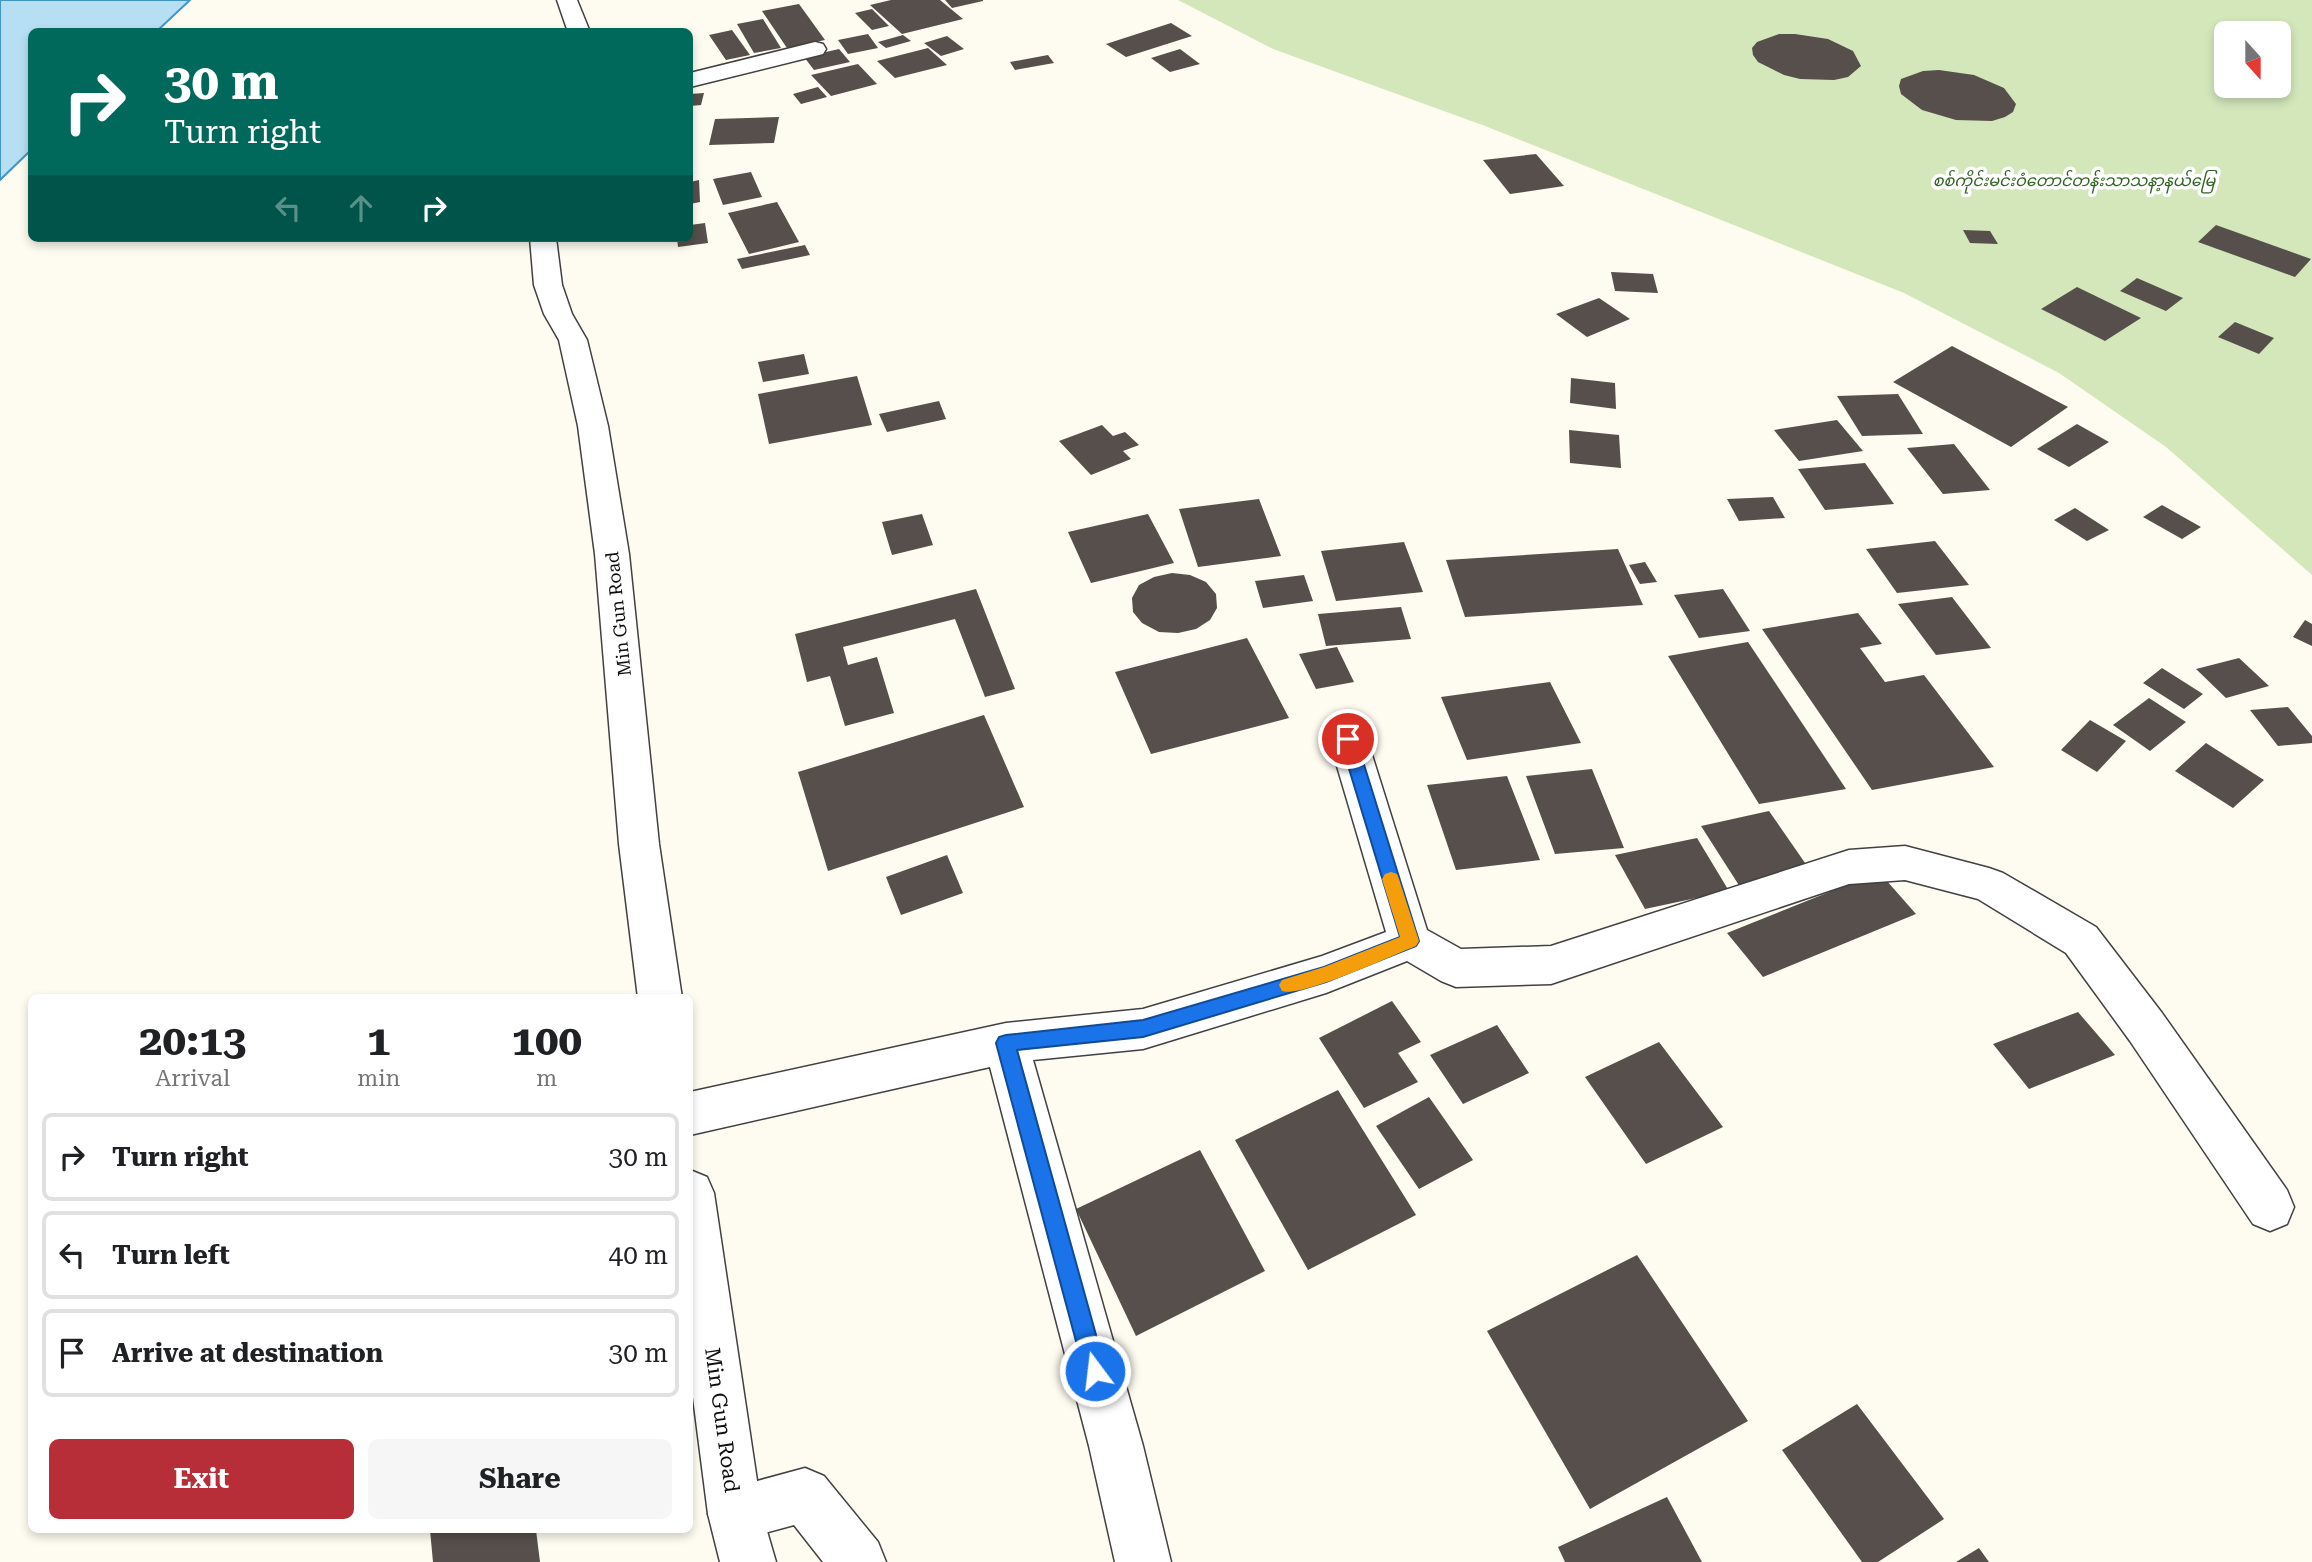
<!DOCTYPE html>
<html lang="en">
<head>
<meta charset="utf-8">
<style>
	body { margin:0; font-family:"Roboto Serif","Noto Sans Myanmar",serif; background:#f6f6f6; color:#202124; height:100vh; display:flex; flex-direction:column; font-size:26px; white-space:nowrap }
	* { box-sizing:border-box; margin:0 }
	p { font-size:23px; color:#757577 }
	.icon { flex:none; width:38px; height:38px; fill:none; stroke:currentColor; stroke-width:2; stroke-linecap:round; stroke-linejoin:round }
	.map { position:relative; flex:1; overflow:hidden }
	.details { position:absolute; left:28px; top:994px; width:665px; height:539px; display:flex; flex-direction:column; background:#fff; border-radius:10px; box-shadow:0 4px 10px #0003 }
	.details>* { flex:none }
	.hud { position:absolute; left:28px; top:28px; width:665px; height:214px; border-radius:10px; box-shadow:0 4px 10px #0003; background:#00695c; color:#fff; overflow:hidden }
	.needle { width:46px; rotate:159deg }
	.controls { position:absolute; left:2214px; top:21px; display:grid; gap:14px }
	.controls a { display:grid; place-items:center; width:77px; height:77px; border-radius:10px; background:#fff; box-shadow:0 4px 10px #0003; font-size:35px }
	.pin { position:absolute; display:grid; place-items:center; width:60px; height:60px; color:#fff; margin:-30px; border:4px solid #fff; border-radius:50%; box-shadow:0 2px 7px #0007 }
	.me { position:absolute; width:77px; margin:-38px; rotate:345deg; stroke-linejoin:round; filter:drop-shadow(0 0 5px #0008) }
	.turn { display:flex; align-items:center; gap:24px; height:147px; padding:0 21px; font-size:32px }
	.turn .icon { width:91px; height:91px; stroke-width:2.5 }
	.turn b { display:block; font-size:49px; line-height:60px }
	.lanes { display:flex; align-items:center; height:66px; padding:0 21px; background:#0003; justify-content:center; gap:35px; direction:ltr }
	.lanes .off { opacity:.35 }
	.eta { display:flex; justify-content:space-evenly; align-items:center; height:119px; text-align:center }
	.eta b { font-size:42px; font-weight:700; line-height:49px }
	.cta { display:flex; gap:14px; margin-top:auto; padding:14px 21px }
	.cta a { flex:1; height:80px; border-radius:10px; background:#b72d38; color:#fff; font-size:28px; font-weight:700; line-height:80px; text-align:center }
	.cta a+a { background:#f6f6f6; color:#202124 }
	ul { padding:0; list-style:none }
	li { display:flex; align-items:center; gap:21px; height:88px; margin:0 14px 10px; padding:0 7px; border:4px solid #e0e0e0; border-radius:10px }
	li div { flex:1 }
	li b { display:block; font-size:26px }
	li em { font-style:normal }
	.map>svg:first-child { display:block }
	.green { fill:#d3e7bb; fill-rule:evenodd }
	.water { fill:#b7dff3; stroke:#4296c6; stroke-width:2 }
	.building { fill:#564f4b }
	.lines { fill:none; stroke-linecap:round; stroke-linejoin:round }
	.minor-casing { stroke:#414141; stroke-width:3 }
	.tertiary-casing { stroke:#414141; stroke-width:3 }
	.minor { fill:#fff; fill-rule:evenodd }
	.tertiary { fill:#fff; fill-rule:evenodd }
	.route { fill:#1a73e8; stroke:#114b97; stroke-width:2 }
	.slow { fill:#f59e0b }
	.labels { text-anchor:middle; dominant-baseline:central; stroke-width:7; stroke-linejoin:round; paint-order:stroke }
	.far-park-label { font-size:16px; font-style:italic; fill:#316321; stroke:#fff }
	.street-label { font-size:18px; fill:#0e0e0e; stroke:#fff }
	.near-street-label { font-size:21px; fill:#0e0e0e; stroke:#fff }
</style>
</head>
<body>
<div class="map">
<svg width="2312" height="1562" viewBox="0 0 2312 1562">
	<rect width="100%" height="100%" fill="#fefbf0"/>
	<!-- green -->
	<path class="green" d="M1178,0H2312V575L2166,447L2059,373L1904,293L1485,126L1273,49ZM2226,33H2278V86H2226Z"/>
	<!-- water -->
	<path class="water" d="M0,0H190L157,31L32,32L31,150L0,180Z"/>
	<!-- building -->
	<path class="building" d="M891,0H940L963,19L902,34L870,5Z
		M945,0H983V1L952,8Z
		M799,4L825,40L787,48L762,11Z
		M872,9L889,26L872,30L855,13Z
		M763,19L781,48L754,53L737,24Z
		M1171,23L1192,36L1126,57L1106,44Z
		M732,30L750,55L726,60L709,35Z
		M868,34L878,48L848,54L838,40Z
		M1779,34H1795L1828,39L1853,51L1861,66L1848,77L1834,80L1800,79L1784,75L1758,62L1753,55L1752,48L1757,42Z
		M903,35L911,41L886,48L878,42Z
		M947,36L964,49L941,56L924,43Z
		M928,48L947,65L895,78L877,61Z
		M839,49L850,62L814,70L804,57Z
		M1180,49L1200,64L1170,72L1151,58Z
		M1048,55L1054,63L1015,70L1010,62Z
		M858,64L877,84L831,96L811,75Z
		M1939,70L1974,75L2004,88L2016,104L2013,112L2005,117L1992,121L1956,120L1922,110L1901,94L1899,86L1901,79L1923,71Z
		M818,87L827,97L801,104L793,94Z
		M704,93L701,105L690,106V94Z
		M779,117L774,143L709,145L715,119Z
		M1536,154L1564,186L1510,194L1483,160Z
		M751,172L762,197L723,205L713,179Z
		M699,180L700,202L690,204V182Z
		M777,202L799,242L749,254L728,213Z
		M705,223L708,243L678,247L677,238H690V225Z
		M2216,225L2311,259L2295,277L2198,242Z
		M1963,230L1990,231L1998,244L1970,243Z
		M805,245L810,255L742,269L737,259Z
		M1611,272L1653,274L1658,293L1615,291Z
		M2137,278L2183,298L2166,311L2120,291Z
		M2077,287L2141,318L2105,341L2041,309Z
		M1599,298L1630,319L1587,337L1556,314Z
		M2235,322L2274,338L2259,354L2218,337Z
		M1952,346L2068,407L2011,447L1893,382Z
		M804,354L809,374L763,382L758,362Z
		M857,376L872,425L769,444L758,394Z
		M1571,378L1615,383L1616,409L1570,403Z
		M1898,394L1923,434L1862,436L1837,396Z
		M939,401L946,419L887,432L879,414Z
		M1837,420L1863,451L1799,461L1774,430Z
		M2077,424L2109,442L2069,467L2037,449Z
		M1102,425L1113,436L1125,432L1139,445L1123,451L1131,459L1091,475L1059,441Z
		M1569,430L1619,435L1621,468L1570,463Z
		M1954,444L1990,490L1943,494L1907,448Z
		M1865,463L1894,504L1825,510L1798,469Z
		M1773,497L1785,518L1739,521L1727,499Z
		M1259,499L1281,556L1198,567L1179,509Z
		M2162,505L2201,527L2182,539L2143,517Z
		M2075,508L2109,530L2087,541L2054,520Z
		M922,514L933,545L892,555L882,522Z
		M1148,514L1174,563L1091,583L1068,532Z
		M1935,541L1969,585L1897,593L1866,549Z
		M1404,542L1423,592L1336,601L1321,551Z
		M1618,549L1643,605L1465,617L1446,560Z
		M1645,562L1657,582L1640,584L1629,565Z
		M1172,573L1190,575L1206,582L1216,594L1217,608L1210,620L1196,629L1178,633L1159,632L1142,623L1133,612L1132,598L1139,585L1154,577Z
		M1304,575L1313,601L1263,608L1255,581Z
		M976,589L1015,689L985,697L955,619L843,647L848,665L877,657L894,713L845,726L830,676L807,682L795,634Z
		M1723,589L1750,631L1699,638L1674,595Z
		M1952,597L1991,648L1936,655L1898,604Z
		M1401,607L1411,639L1326,646L1318,614Z
		M1858,613L1882,644L1860,648L1885,682L1924,675L1994,767L1872,790L1762,629Z
		M2305,620L2312,624V646L2293,637Z
		M1247,638L1289,718L1151,754L1115,672Z
		M1748,642L1846,789L1759,804L1668,656Z
		M1337,647L1354,682L1316,689L1299,654Z
		M2239,658L2269,686L2226,698L2196,669Z
		M2162,668L2203,694L2184,709L2143,683Z
		M1550,682L1581,743L1467,760L1441,697Z
		M2149,698L2186,722L2150,751L2113,725Z
		M2288,707L2312,736V743L2278,746L2250,710Z
		M984,715L1024,807L828,871L798,772Z
		M2090,720L2126,741L2097,772L2061,750Z
		M2206,743L2264,780L2233,808L2175,771Z
		M1592,769L1624,848L1555,854L1526,776Z
		M1507,776L1540,860L1456,870L1427,785Z
		M1769,811L1812,873L1742,890L1701,826Z
		M1697,838L1729,891L1645,909L1615,855Z
		M947,855L963,893L901,915L886,877Z
		M1879,872L1916,914L1763,977L1727,933Z
		M1392,1001L1421,1042L1398,1053L1418,1082L1364,1108L1319,1038Z
		M2078,1012L2115,1055L2029,1089L1993,1044Z
		M1497,1025L1529,1073L1463,1104L1430,1055Z
		M1659,1042L1723,1127L1646,1164L1585,1077Z
		M1338,1090L1416,1215L1308,1270L1235,1140Z
		M1429,1097L1473,1160L1419,1189L1376,1126Z
		M1200,1150L1265,1271L1136,1336L1076,1209Z
		M1637,1255L1748,1421L1590,1509L1487,1331Z
		M1857,1404L1944,1519L1878,1562H1862L1782,1450Z
		M1667,1497L1702,1562H1565L1558,1547Z
		M430,1530H536L540,1562H433Z
		M1979,1548L1989,1562H1956Z"/>
	<g class="lines">
		<!-- minor casing -->
		<g class="minor-casing">
			<path id="minor" d="M815,42L823,44L826,49L823,54L690,87V73Z
				M1348,725L1361,729L1367,739L1427,930L1461,949L1551,946L1849,850L1905,846L1989,868L2003,873L2096,927L2162,1013L2287,1190L2294,1207L2287,1224L2270,1231L2253,1224L2130,1041L2066,953L1978,899L1905,880L1849,884L1551,984L1456,987L1441,981L1407,961L1326,993L1143,1049L1033,1060L1143,1446L1171,1562H1115L1089,1446L990,1067L690,1135V1092L1006,1023L1143,1009L1322,956L1386,932L1329,739L1335,729Z
				M805,1468L824,1476L878,1542L886,1562H823L794,1525L735,1541L716,1533L708,1514L716,1495L735,1487Z"/>
		</g>
		<!-- tertiary casing -->
		<g class="tertiary-casing">
			<path id="tertiary" d="M557,0H577L590,32H568Z
				M530,238H556L562,285L572,314L587,340L608,426L629,554L659,844L682,998H638L619,844L595,554L578,426L559,340L544,314L534,285Z
				M690,1170L707,1177L714,1193L762,1514L776,1562H720L708,1514L690,1374Z"/>
		</g>
		<!-- minor -->
		<use href="#minor" class="minor"/>
		<!-- tertiary -->
		<use href="#tertiary" class="tertiary"/>
	</g>
	<!-- route -->
	<path class="route" d="M1348,733L1356,739L1419,941L1416,946L1326,982L1143,1037L1017,1050L1106,1371L1103,1379L1095,1382L1088,1379L1084,1371L996,1043L999,1037L1006,1035L1143,1020L1324,967L1400,937L1340,739Z"/>
	<!-- slow -->
	<path class="slow" d="M1391,872L1397,874L1399,879L1419,941L1416,946C1393,955 1301,998 1282,991L1279,985L1282,980L1324,967L1400,937L1382,879L1385,874Z"/>
	<g class="labels">
		<!-- far-park labels -->
		<g class="far-park-label">
			<text x="2074" y="180">စစ်ကိုင်းမင်းဝံတောင်တန်းသာသနာ့နယ်မြေ</text>
		</g>
		<!-- street labels -->
		<g class="street-label">
			<text transform="translate(618 614) rotate(-96)">Min Gun Road</text>
		</g>
		<!-- near-street labels -->
		<g class="near-street-label">
			<text transform="translate(722 1420) rotate(82)">Min Gun Road</text>
		</g>
	</g>
</svg>
<div class="controls">
<a><svg class="needle" viewBox="-14 -14 28 28"><path d="M0-13l5 13h-10z" fill="#e53935"/><path d="M0 13l5-13h-10z" fill="#757577"/></svg></a>
</div>
<div class="pin" style="left:1348px;top:739px;background:#d93025"><svg class="icon" aria-label="arrive" viewBox="0 0 24 24"><path d="M6 21V4h12l-3 4 3 4H6"/></svg></div>
<svg class="me" style="left:1095px;top:1371px" viewBox="-20 -20 40 40"><circle r="17" fill="#1a73e8" stroke="#fff" stroke-width="3"/><path d="M0-11L8 9 0 5-8 9z" fill="#fff"/></svg>
<div class="hud">
<div class="turn"><svg class="icon" aria-label="right" viewBox="0 0 24 24"><path d="M7 20v-9h11M14 6l5 5-5 5"/></svg><div><b>30 m</b>Turn right</div></div>
<div class="lanes"><svg class="icon off" aria-label="left" viewBox="0 0 24 24"><path d="M17 20v-9H6M10 6l-5 5 5 5"/></svg><svg class="icon off" aria-label="ahead" viewBox="0 0 24 24"><path d="M12 20V5M6 11l6-6 6 6"/></svg><svg class="icon" aria-label="right" viewBox="0 0 24 24"><path d="M7 20v-9h11M14 6l5 5-5 5"/></svg></div>
</div>
<section class="details">
<div class="eta">
<div><b>20:13</b><p>Arrival</p></div>
<div><b>1</b><p>min</p></div>
<div><b>100</b><p>m</p></div>
</div>
<ul>
<li><svg class="icon" aria-label="right" viewBox="0 0 24 24"><path d="M7 20v-9h11M14 6l5 5-5 5"/></svg><div><b>Turn right</b></div><em>30 m</em></li>
<li><svg class="icon" aria-label="left" viewBox="0 0 24 24"><path d="M17 20v-9H6M10 6l-5 5 5 5"/></svg><div><b>Turn left</b></div><em>40 m</em></li>
<li><svg class="icon" aria-label="arrive" viewBox="0 0 24 24"><path d="M6 21V4h12l-3 4 3 4H6"/></svg><div><b>Arrive at destination</b></div><em>30 m</em></li>
</ul>
<div class="cta"><a>Exit</a><a>Share</a></div>
</section>
</div>
</body>
</html>
